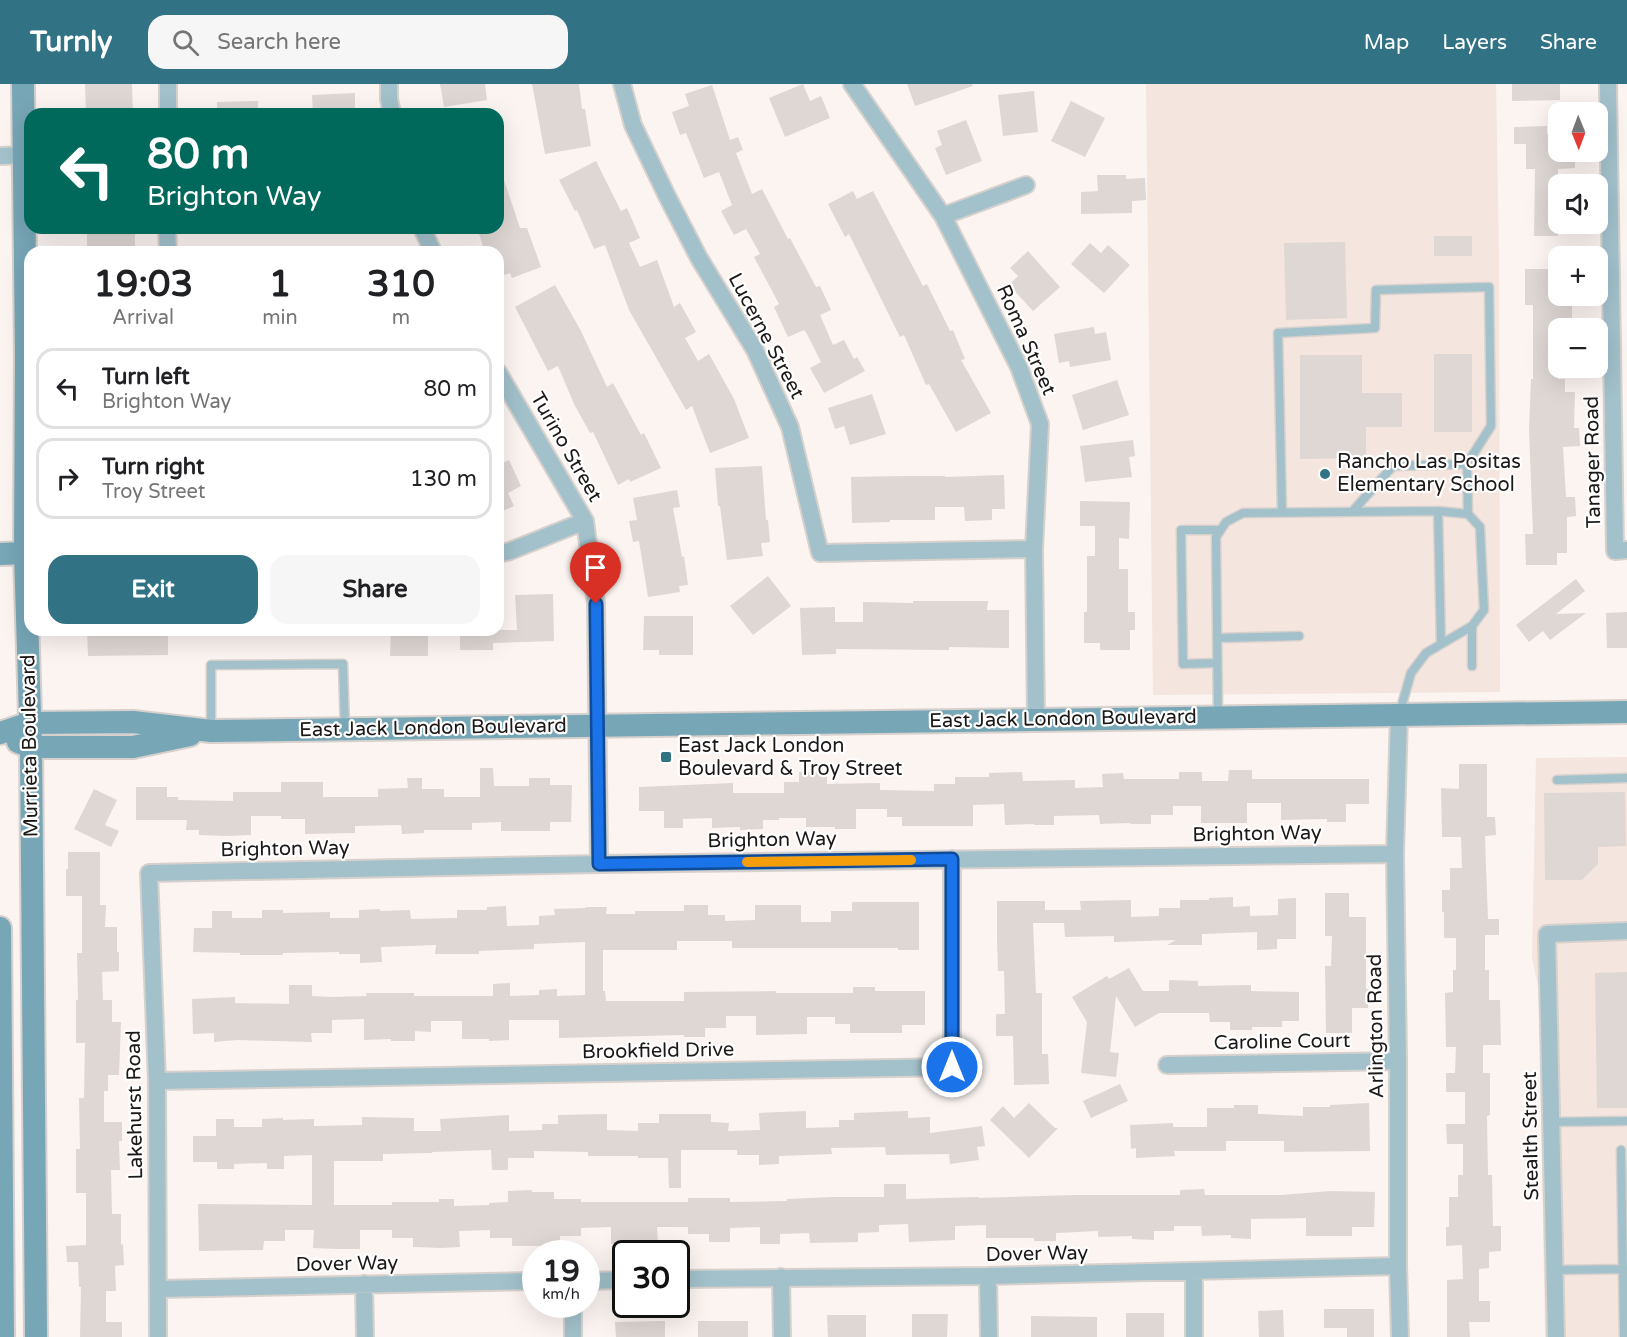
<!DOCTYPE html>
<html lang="en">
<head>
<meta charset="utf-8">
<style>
	body { margin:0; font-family:"Varela Round",sans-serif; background:#f6f6f6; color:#202124; height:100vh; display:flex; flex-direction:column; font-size:22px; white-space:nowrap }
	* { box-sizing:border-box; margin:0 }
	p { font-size:20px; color:#757577 }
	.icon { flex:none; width:33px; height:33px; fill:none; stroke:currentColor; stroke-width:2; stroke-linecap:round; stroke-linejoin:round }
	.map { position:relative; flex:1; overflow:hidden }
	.sheet { position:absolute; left:24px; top:162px; width:480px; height:390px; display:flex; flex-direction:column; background:#fff; border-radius:18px; box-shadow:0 6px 24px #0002 }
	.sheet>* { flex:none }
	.hud { position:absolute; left:24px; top:24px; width:480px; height:126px; border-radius:18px; box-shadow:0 6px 24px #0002; background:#00695c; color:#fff; overflow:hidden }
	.needle { width:39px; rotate:179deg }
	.tools { position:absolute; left:1548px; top:18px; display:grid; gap:12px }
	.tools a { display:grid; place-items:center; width:60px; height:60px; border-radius:12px; background:#fff; box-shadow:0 6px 24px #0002; font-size:30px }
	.speed { position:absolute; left:522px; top:1156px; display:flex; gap:12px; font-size:30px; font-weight:700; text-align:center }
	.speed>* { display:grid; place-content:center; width:78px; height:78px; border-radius:50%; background:#fff; box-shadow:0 6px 24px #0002; line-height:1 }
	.speed small { font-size:15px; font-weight:400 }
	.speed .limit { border:3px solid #111; border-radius:9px; background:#fff; color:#111 }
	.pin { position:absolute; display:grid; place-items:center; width:51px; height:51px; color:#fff; margin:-62px -26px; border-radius:50% 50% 50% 0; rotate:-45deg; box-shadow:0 0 6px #0007 }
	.pin .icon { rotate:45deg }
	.me { position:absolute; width:66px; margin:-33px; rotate:0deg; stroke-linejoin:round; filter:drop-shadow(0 0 4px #0008) }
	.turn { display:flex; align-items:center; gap:21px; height:126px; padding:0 24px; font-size:27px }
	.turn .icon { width:78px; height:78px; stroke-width:2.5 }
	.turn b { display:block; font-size:42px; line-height:51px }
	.eta { display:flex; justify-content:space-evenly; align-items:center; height:102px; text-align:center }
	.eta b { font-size:36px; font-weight:800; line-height:42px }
	.action { display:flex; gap:12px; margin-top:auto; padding:12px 24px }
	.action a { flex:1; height:69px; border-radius:18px; background:#317285; color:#fff; font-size:24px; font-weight:800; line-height:69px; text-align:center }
	.action a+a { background:#f6f6f6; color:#202124 }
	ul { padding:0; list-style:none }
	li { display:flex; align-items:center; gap:18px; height:81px; margin:0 12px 9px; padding:0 12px; border:3px solid #e0e0e0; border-radius:18px }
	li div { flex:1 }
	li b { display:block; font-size:22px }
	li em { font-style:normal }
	header { display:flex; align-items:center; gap:36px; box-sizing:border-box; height:84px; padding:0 30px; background:#317285; color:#fff }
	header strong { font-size:28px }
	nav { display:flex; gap:33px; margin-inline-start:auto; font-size:21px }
	.search { width:420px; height:54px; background:#f6f6f6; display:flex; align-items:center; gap:15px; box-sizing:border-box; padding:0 21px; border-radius:18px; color:#757577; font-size:22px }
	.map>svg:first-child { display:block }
	.built { fill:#f4e5de }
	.building { fill:#ded7d4 }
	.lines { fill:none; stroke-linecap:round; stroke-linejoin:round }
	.lane-casing { stroke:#d7d1ce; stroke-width:11 }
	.street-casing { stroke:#d7d1ce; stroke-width:20 }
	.secondary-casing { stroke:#d7d1ce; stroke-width:26 }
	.lane { stroke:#a2c1cb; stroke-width:8 }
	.street { stroke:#a2c1cb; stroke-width:16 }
	.secondary { stroke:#77a6b6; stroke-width:22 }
	.route-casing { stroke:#114b97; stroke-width:15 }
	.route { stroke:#1a73e8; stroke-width:10 }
	.slow { stroke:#f59e0b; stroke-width:10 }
	.poi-dot { fill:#317285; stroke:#fff; stroke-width:2 }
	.labels { text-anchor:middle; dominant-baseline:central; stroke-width:4.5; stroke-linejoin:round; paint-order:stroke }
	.street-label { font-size:20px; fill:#1b1817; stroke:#fff }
	.poi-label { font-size:20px; fill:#1b1817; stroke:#fff; text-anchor:start }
</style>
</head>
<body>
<header>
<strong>Turnly</strong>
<div class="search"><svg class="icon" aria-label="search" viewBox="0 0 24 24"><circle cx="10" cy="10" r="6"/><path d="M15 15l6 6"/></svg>Search here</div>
<nav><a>Map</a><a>Layers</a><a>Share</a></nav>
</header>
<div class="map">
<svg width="1627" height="1253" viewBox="0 0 1627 1253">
	<rect width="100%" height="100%" fill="#fbf4f1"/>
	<!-- built -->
	<path class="built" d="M1146,0H1496L1499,172L1500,608L1153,611Z
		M1627,673V1253H1545L1539,907L1532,874L1536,674Z"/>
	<!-- building -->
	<path class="building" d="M85,0H132L133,30H86Z
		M440,0H485L487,16L444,23Z
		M532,0H579L582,25H585L591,62L545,70Z
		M803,0L810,17L821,12L830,34L785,53L769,14Z
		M907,0H972L973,2L915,22Z
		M1512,0H1560V16L1512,17Z
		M712,1L730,56L738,53L743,66L736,69L752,110L762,105L788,155L790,154L816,203L820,202L831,226L820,231L833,261L844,256L854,275L857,273L865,287L824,309L810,284L821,278L807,250L804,246L788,253L774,223L779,220L754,173L760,170L746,145L734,151L721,127L732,121L719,88L704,94L686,49L680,51L672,28L689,22L685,10Z
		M1034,7L1038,48L1003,52L998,11Z
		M355,9V30H313L312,11Z
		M258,17V30H217V18Z
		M1071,17L1105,34L1085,73L1051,57Z
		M966,36L982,77L946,91L935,64L942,61L937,47Z
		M1547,42V50H1558V68H1575V84L1558,85V152H1534L1535,85H1526V60H1514V43Z
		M596,77L621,127L627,124L640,154L629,159L640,183L657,176L674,223L680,219L696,248L685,254L698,277L709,270L734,315L749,354L710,369L692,322L686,326L629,226L605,161L594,165L577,126L575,127L559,96Z
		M501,87L520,144H527L541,183L512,194L510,189L498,193V168H485L477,144H498V88Z
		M1097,91H1126V95L1145,94L1146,116L1132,117V129L1081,130V108L1098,107Z
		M853,107L857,115L873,107L923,202L927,200L950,247L953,246L965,275L961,276L991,329L956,348L929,300L926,301L904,251L900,253L849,150L845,153L828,120Z
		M87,144H135V168H87Z
		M1434,152H1472V172H1434Z
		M1345,158L1347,234L1286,236L1284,159Z
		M1090,159L1101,169L1108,161L1130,181L1104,209L1071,180Z
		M1028,167L1060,203L1033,227L1009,201L1018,192L1010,184Z
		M1525,185H1558V212H1572V244H1558V295H1565V308H1575L1574,344H1579L1580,362L1563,363L1566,413H1575L1576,432L1567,433V469H1557V481H1526L1525,450H1533L1529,346L1531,295H1533V221H1525Z
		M555,201L581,247L607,303L613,299L641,351L644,349L661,384L630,398L629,395L618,401L593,348L590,349L574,320L558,282L548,287L515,223Z
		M1094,243L1095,250L1106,248L1111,276L1070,283L1069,277L1059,279L1054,250Z
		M1434,270H1472V348H1434Z
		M1300,271H1362V309H1402V343H1366V374L1300,375Z
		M1117,296L1129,331L1083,346L1072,311Z
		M872,310L886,350L850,361L844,342L835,345L828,324Z
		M1133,356L1135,372L1129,373L1132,393L1085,398L1080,362Z
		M509,376L521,402L508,409L514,422L498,429V381Z
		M762,382L766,436H768L770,458L761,459L763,472L727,476L720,422H718L715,384Z
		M1004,391L1005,425H992V436L965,437L964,423H935V436H890V438L852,439L851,393L905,392H945V393Z
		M677,406L680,423L673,424L682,473L684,472L688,501L679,502L680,508L648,513L639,457L633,458L629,437L637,436L633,414Z
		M1080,417L1130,418L1129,455L1119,454V485H1128V528H1135V546H1130V566H1100V559H1084V528H1087V472H1095V442H1080Z
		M768,492L791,522L753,551L730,522Z
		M1576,495L1585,507L1556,530L1586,529L1550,556L1543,547L1529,558L1516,541Z
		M553,510L554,557L493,559V566H460V546H517L515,511Z
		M913,517H988L987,526H1009V564L949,563V566L836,565V570L802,571L800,524L835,523V538H863V518L913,519Z
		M1627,528V564H1607L1606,529Z
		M644,532H693V571H659V566H643Z
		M87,546H168V571L88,572Z
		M391,546H428V572H390Z
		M1459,680H1487V733H1495L1496,751L1485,752L1486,783L1488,835H1499V851H1485V886H1489V916H1500L1501,961H1483V989H1490V1031L1487,1032L1488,1091H1492L1493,1142H1501V1167L1489,1168V1184L1479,1185V1217H1490V1238H1469L1470,1253H1447V1196L1463,1195L1462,1161L1446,1162V1143H1449V1113H1458V1091H1463V1060H1447L1446,1040H1465V1008H1446V989H1455L1456,963H1446L1445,909L1453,908V886H1456V854H1444V828H1442V806H1450V784H1462L1461,753H1442L1441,704L1459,705Z
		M480,684H493L494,702H529V694H550V701H572L571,738H550V747H501V738L472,739V746H424V749L402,750L401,741L355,742V749L305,750V735H281V732H251V751L226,752L199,751V746H186L187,736H136V703H167V713H178V716L233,717V708H281V698H323V713H378V705L408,704L407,694H422V705H444V713H480Z
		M1229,686H1252V695H1369V720H1346V738H1327V735L1281,736V719H1247V739H1201V722H1173V731H1151V740H1130V739L1100,740L1099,731L1054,732V741H1034V740L1005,741L1004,720L973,721V742H902V733H887V725H856V745H835V743H806V734H779V736H763V745L740,746V743L712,744V734L683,735V744H664V727H639V703L733,699V709H784V698H799V688H827V700L880,699V706L934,707V700H955V693H989V689L1022,688L1023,697L1075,696V704L1103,703L1102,690L1123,689L1124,695H1179V688H1202V697H1228Z
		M94,705L117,716L105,741L119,747L111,763L74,745Z
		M1625,708L1626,762L1598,763V780L1582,796H1545L1544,709Z
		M68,768H100V821H106L105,843H117V868H119V887L102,888L103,916H112V938H121L119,991H108V1007H104V1038H122V1057H119L120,1086H111L112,1130H121V1161L123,1160L124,1181L115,1182L116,1207H106V1238H122V1253H80L81,1203H79L78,1178H67L66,1162L86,1161V1109H76V1065H80L79,1014H84L85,959H76V916H78L77,869H82V812H66V785H68Z
		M1325,809H1349V833H1366V905H1368V924H1352V949H1326L1325,882H1331L1332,852H1325Z
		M1233,813V823L1250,822V832L1278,831V815L1296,814V855H1277V865L1257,866V848L1202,850V861H1167L1176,856L1114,858V852L1065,853L1064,839H1033L1036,909H1042V970H1048L1049,1000L1014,1001L1013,952H996V930H1005L1004,887H998L997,856V817H1045V826H1081L1080,817L1131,816V833L1159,832V824H1180V816H1209V814Z
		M852,818H919V866H898V864H732V857H677V866H603V907H605L606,917H684V908L776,907V909H853V903H875V907H925V941H902V949H850V940H835V933H807V950L756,951V932H726V944H705V953H684V951L559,954V936H509V956L489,957V955H462V937H431V948L415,947V957H391V955L364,956V935L332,936V949H311L312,958L237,956L214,958V949L193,950L192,915L235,913V919L289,920V901H312V912L332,913L367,912L366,909H414V912H493V900L510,899V912L539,911V906L557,905V912L585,911V858L534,860V865L479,867V870H435L436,861L381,863L382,878L360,879V870H339V868L283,869V871H240V869L193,868L194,844H212V827H232V834H262V826H283V829L330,828V834H359V826L380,825V827L410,826L411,835L457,834V826H487V823L506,822L507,842L539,841V832L555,831L554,825L585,824L586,823H607L606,830H635V827H684V821H708V831H725V837L755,836V821H801V838H831V827H852Z
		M1129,884L1143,907H1169V896L1198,897V902L1251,901V907L1299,908V937H1282V943H1252V946H1230V938H1210L1209,929H1159L1135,943L1116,912L1110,968L1119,969L1116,993L1081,989L1087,938L1072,913L1107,892L1109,895Z
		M1627,888V1024H1597L1595,889Z
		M1120,1000L1128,1017L1091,1034L1083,1017Z
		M1029,1019L1055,1044H1058L1029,1074L990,1036L1003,1022L1014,1034Z
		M1369,1019L1370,1067L1284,1068V1057H1226V1067H1174L1175,1072L1136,1074V1064L1131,1065L1130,1041L1173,1039V1043H1207V1024H1234V1021H1258V1030L1303,1032V1023H1330V1021Z
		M806,1027V1044L839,1043V1036H854V1029L908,1027V1034L930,1033V1049L982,1042L985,1062L977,1063L979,1076L950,1080L949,1070L886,1071L885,1063L831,1064L832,1070L779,1072V1080L759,1081V1071H737V1066H681V1104H669L668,1074H638V1072H588V1068L534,1067V1074H508V1086H492L491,1066L432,1068V1069L383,1070V1077H334V1121H392V1118H439V1115H454V1122L489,1121V1119L508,1118V1107L532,1106V1108H554V1115H581V1118H688V1114H730V1118L787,1117V1115L833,1113H884V1100H906V1115L979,1113V1114L1075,1111H1180V1106L1204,1105L1205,1111H1281L1331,1107L1375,1108L1374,1143H1352V1152H1306V1134L1251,1135V1155L1231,1154V1151L1202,1152L1201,1142H1174V1147H1154V1156L1132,1155V1152L1098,1153V1147L1056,1149V1157H1034V1154H986V1141L955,1142V1156L909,1158L908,1140L879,1141V1148L858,1149V1158L810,1159L809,1149L780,1150V1160H760V1143L730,1144V1158H709V1150H688V1143H657L658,1159L630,1160H611V1143L581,1144V1152H560V1162H512V1154H490V1146L459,1147L460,1163L441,1164L413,1163V1154H392V1146H360V1165H339L313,1164L314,1146H285V1157H264L263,1166L199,1167L198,1120L312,1121V1071L284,1072V1085H267V1079L234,1080V1085H217V1078H193V1052H216V1035H234V1043H262V1035L283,1034V1036L314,1035V1042L362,1041V1033L414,1034V1047H441L440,1035L509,1031V1047L542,1046V1040H558V1031L607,1030V1046L638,1047V1039H659V1030H711V1038L729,1039L728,1047L760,1046L759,1029Z
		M1324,1225H1374V1253H1347V1244H1324Z
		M1283,1226L1284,1253H1259L1258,1227Z
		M1126,1229H1164V1253H1126Z
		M912,1230H948L947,1253H912Z
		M827,1231H866V1253H828Z
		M1031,1232L1097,1233V1253H1031Z
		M665,1237V1253H616L615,1238Z
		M698,1237H748V1253H698Z"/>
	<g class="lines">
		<!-- lane casing -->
		<g class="lane-casing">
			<path id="lane" d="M1438,427L1441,560
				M1282,428L1278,249L1375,244L1376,206L1489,203L1491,342L1467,380
				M1352,428L1393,382L1467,380L1468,430
				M1472,542V582
				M1217,554L1299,552
				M1217,579L1183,580L1181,446H1220
				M1218,631L1216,453L1226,438L1243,429L1438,427L1468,430L1480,443L1484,526L1472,542L1426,569L1411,589L1399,631
				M211,646V581L343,580L345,645
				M1557,696L1627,694
				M1552,1038L1627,1037
				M1621,1066L1624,1253
				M1555,1186L1626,1185"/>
		</g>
		<!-- street casing -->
		<g class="street-casing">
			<path id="street" d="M389,0V15L392,30
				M622,0L633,41L667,112L699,174L755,266L790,343L820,469L1034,465
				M852,0L943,132L1019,283L1040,340L1034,465L1036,636
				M1608,0L1615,467L1627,466
				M168,30V0
				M0,72L23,71
				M943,132L1026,101
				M167,144L168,168
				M422,144L433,168
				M498,288L585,437L596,520L599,780
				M498,470L510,467L585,437
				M1399,631L1395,770L1398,977V1182L1400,1253
				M1167,981L1398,977
				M157,997L952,983V775
				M1194,1188V1253
				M988,1192L989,1253
				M781,1193L782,1253
				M676,1195L988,1192L1398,1182
				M586,1197L626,1196
				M364,1200L365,1253
				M158,1205L536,1197
				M158,1253L157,997L149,789L599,780L1395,770
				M573,1253V1221
				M1556,1253L1547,850L1627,847"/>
		</g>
		<!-- secondary casing -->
		<g class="secondary-casing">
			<path id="secondary" d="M23,0L26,271L25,469L31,663L36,1253
				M0,470L25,469
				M0,649L30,639L133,638L211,647L1627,628
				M18,658L31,663H133L190,651
				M0,844L3,1253"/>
		</g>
		<!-- lane -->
		<use href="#lane" class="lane"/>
		<!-- street -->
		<use href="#street" class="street"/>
		<!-- secondary -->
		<use href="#secondary" class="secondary"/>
	</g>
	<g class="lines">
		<!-- route casing -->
		<g class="route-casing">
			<path id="route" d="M596,520L599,780L952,775V983"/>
		</g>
		<!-- route -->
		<use href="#route" class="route"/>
		<!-- slow -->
		<path class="slow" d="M747,778L911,776"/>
	</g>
	<!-- markers -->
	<g class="poi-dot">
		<circle cx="1325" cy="390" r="6"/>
		<rect x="660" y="667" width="12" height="12" rx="3"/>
	</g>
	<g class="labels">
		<!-- street labels -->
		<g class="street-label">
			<text transform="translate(766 252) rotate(62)">Lucerne Street</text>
			<text transform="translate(1026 256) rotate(66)">Roma Street</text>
			<text transform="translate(566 363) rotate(60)">Turino Street</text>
			<text transform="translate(1593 378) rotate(-91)">Tanager Road</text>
			<text transform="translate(1063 635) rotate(-1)">East Jack London Boulevard</text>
			<text transform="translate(433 644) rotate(-1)">East Jack London Boulevard</text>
			<text transform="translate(30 662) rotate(-91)">Murrieta Boulevard</text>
			<text transform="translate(1257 750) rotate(-1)">Brighton Way</text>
			<text transform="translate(772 756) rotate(-1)">Brighton Way</text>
			<text transform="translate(285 765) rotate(-1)">Brighton Way</text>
			<text transform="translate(1376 942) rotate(-91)">Arlington Road</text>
			<text transform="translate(1282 958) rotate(-1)">Caroline Court</text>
			<text transform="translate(658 967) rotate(-1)">Brookfield Drive</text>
			<text transform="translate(135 1021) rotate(-91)">Lakehurst Road</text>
			<text transform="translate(1531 1052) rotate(-91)">Stealth Street</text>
			<text transform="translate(1037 1170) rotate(-1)">Dover Way</text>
			<text transform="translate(347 1180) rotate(-1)">Dover Way</text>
		</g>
		<!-- poi labels -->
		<g class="poi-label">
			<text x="1337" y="378">Rancho Las Positas<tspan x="1337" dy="23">Elementary School</tspan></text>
			<text x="678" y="662">East Jack London<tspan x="678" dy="23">Boulevard &amp; Troy Street</tspan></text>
		</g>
	</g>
</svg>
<div class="tools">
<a><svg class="needle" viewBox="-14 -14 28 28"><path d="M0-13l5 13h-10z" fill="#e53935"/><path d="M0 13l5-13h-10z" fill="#757577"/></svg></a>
<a><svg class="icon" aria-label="sound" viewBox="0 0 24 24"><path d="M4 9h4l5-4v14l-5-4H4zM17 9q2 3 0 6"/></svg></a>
<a>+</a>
<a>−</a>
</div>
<div class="speed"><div>19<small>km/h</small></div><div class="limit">30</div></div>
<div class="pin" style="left:596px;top:520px;background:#d93025"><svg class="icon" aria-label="arrive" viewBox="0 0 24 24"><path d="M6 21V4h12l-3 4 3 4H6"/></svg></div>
<svg class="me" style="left:952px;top:983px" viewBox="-20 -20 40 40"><circle r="17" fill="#1a73e8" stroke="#fff" stroke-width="3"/><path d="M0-11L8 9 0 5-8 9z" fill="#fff"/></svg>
<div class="hud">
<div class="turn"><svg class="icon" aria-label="left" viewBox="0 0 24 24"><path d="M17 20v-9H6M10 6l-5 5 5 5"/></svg><div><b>80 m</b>Brighton Way</div></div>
</div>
<section class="sheet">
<div class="eta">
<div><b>19:03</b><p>Arrival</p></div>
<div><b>1</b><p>min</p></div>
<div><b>310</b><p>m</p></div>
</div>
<ul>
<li><svg class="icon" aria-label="left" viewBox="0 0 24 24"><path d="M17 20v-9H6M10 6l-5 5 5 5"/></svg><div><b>Turn left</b><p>Brighton Way</p></div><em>80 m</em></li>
<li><svg class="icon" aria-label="right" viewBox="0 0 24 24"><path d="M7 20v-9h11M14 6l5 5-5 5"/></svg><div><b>Turn right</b><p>Troy Street</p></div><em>130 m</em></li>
</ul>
<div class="action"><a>Exit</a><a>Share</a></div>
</section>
</div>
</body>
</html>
